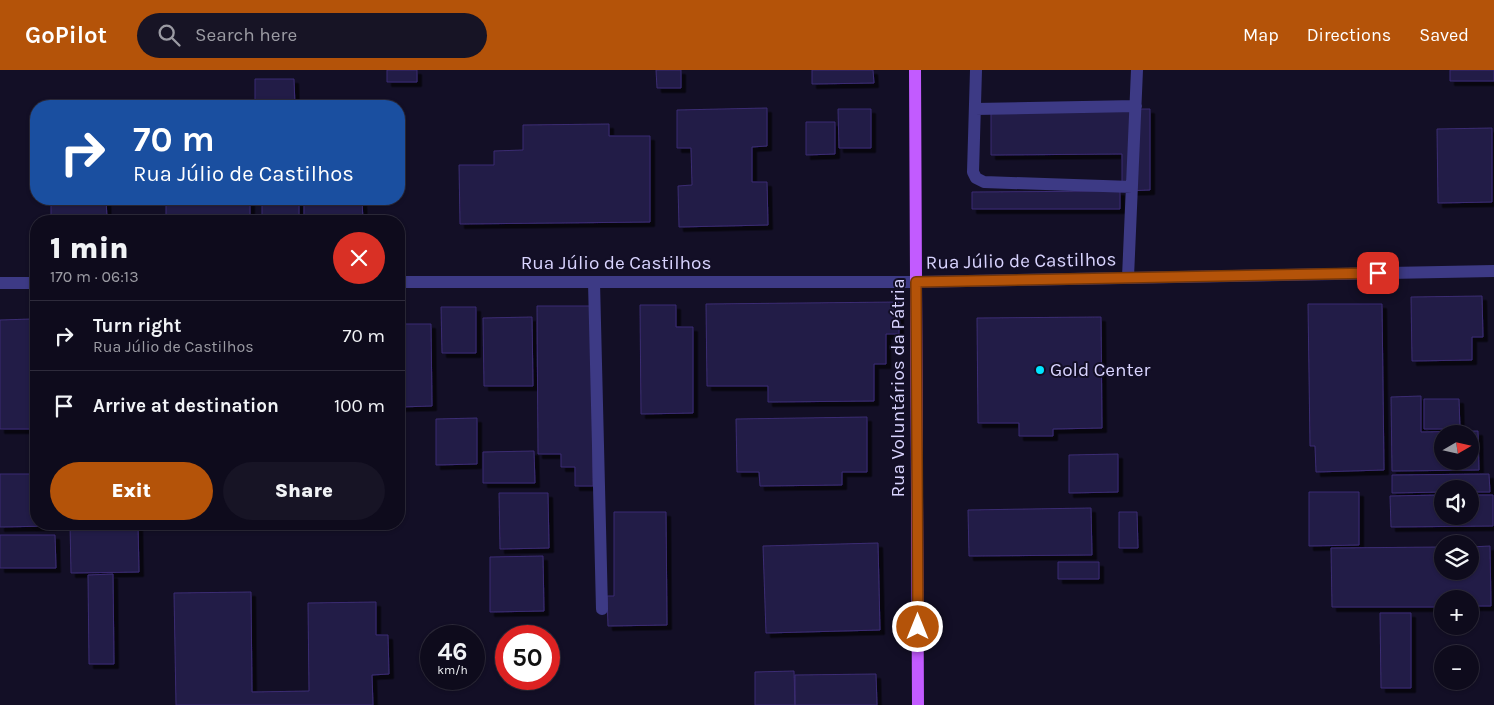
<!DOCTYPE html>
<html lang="en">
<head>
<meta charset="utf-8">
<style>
	body { margin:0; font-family:Karla,sans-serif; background:#171425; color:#f1f3f6; height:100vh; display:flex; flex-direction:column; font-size:19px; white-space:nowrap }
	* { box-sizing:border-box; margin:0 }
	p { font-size:16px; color:#9b9ba3 }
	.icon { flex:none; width:28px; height:28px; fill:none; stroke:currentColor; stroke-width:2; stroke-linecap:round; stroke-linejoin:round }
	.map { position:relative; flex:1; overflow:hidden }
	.side { position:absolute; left:30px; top:145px; width:375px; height:315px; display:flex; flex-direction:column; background:#0e0b1c; border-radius:20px; box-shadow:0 1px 4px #0004,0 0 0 1px #2e2b3b }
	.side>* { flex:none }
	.top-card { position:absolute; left:30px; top:30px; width:375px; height:105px; border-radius:20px; box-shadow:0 1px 4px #0004,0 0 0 1px #2e2b3b; background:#1a4fa0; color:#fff; overflow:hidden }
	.needle { width:32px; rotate:81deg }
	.buttons { position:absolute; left:1434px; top:355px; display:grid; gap:10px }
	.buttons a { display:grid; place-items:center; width:45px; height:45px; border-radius:50%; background:#0e0b1c; box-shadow:0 1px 4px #0004,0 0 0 1px #2e2b3b; font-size:25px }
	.speed { position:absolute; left:420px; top:555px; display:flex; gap:10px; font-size:25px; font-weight:700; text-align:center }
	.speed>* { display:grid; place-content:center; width:65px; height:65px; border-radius:50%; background:#0e0b1c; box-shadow:0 1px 4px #0004,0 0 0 1px #2e2b3b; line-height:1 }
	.speed small { font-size:12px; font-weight:400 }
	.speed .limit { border:8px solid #d22; background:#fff; color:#111 }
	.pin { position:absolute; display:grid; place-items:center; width:42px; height:42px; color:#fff; margin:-21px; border-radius:10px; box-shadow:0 2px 8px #0006 }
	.me { position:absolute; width:55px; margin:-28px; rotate:0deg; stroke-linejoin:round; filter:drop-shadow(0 0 4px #0008) }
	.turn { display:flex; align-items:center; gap:18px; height:105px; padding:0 20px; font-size:22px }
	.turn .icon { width:65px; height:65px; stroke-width:2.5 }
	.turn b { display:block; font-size:35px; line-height:42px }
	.round { display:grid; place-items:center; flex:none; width:52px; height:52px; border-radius:26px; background:#171425 }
	.overview { display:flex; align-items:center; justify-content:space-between; height:85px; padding:0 20px }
	h1 { font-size:30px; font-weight:800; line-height:38px }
	.action { display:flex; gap:10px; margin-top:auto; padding:10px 20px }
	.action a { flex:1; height:58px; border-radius:30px; background:#b45309; color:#fff; font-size:20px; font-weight:800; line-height:58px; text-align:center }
	.action a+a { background:#171425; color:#f1f3f6 }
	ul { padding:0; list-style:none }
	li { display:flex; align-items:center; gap:15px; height:70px; padding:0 20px; border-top:1px solid #2e2b3b }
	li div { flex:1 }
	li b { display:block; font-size:19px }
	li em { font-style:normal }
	header { display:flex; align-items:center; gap:30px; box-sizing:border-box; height:70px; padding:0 25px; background:#b45309; color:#fff }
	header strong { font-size:24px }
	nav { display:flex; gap:28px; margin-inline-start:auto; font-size:18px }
	.search { width:350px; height:45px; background:#171425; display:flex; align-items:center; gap:12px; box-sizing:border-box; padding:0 18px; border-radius:28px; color:#9b9ba3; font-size:19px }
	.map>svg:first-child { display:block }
	.building { fill:#241b47; stroke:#3b2d73; fill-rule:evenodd; filter:url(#shadow) }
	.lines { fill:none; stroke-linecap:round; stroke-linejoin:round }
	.minor { stroke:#3d3a85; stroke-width:12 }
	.major { stroke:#c25bff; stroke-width:12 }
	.route-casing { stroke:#753606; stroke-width:12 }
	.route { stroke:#b45309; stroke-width:9 }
	.poi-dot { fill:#00e5ff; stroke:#130f26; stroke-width:2 }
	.labels { text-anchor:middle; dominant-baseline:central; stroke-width:4; stroke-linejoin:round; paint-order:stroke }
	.street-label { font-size:19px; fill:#d9d4ff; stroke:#130f26 }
	.poi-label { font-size:19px; fill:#d9d4ff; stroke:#130f26; text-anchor:start }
</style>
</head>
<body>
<header>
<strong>GoPilot</strong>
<div class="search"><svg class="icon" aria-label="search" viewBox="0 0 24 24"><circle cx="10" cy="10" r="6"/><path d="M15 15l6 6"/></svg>Search here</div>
<nav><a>Map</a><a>Directions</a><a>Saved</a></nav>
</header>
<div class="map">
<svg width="1494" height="635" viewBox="0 0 1494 635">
	<defs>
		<filter id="shadow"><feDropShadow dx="4.5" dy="4.5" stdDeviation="0" flood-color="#0009"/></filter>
	</defs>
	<rect width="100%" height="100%" fill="#130f26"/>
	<!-- building -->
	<path class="building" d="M387,0H417V12H387Z
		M656,0H681V18H657Z
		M812,0H873L874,13L812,14Z
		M1450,0H1494V11H1450Z
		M255,9H294L295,36H255Z
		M236,30V36H206V31Z
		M767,38V76L752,77V112H767L768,155L679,157L678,116L692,115L691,78H677V40Z
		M838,39H871V78H839Z
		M1150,39V120L1122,121V84L991,85V40Z
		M806,52H835V84L806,85Z
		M609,54V66H650V152L460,154L459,95H494V81L523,80V55Z
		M1492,58V132L1438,133L1437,59Z
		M1120,121V139H972V122Z
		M51,129H106L107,148L51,149Z
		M166,129H250V151H166Z
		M262,129H299V151H262Z
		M304,129H362L363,151H304Z
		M1482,226L1483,267H1472V290L1412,291L1411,227Z
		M899,232V264H886V294H874V331L768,332V316H707L706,234Z
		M1308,234H1382L1384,400L1316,402L1315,376H1310Z
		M640,235H676V257H693V343L641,344Z
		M537,236H592L593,416H575V397H561V384H538Z
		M441,237H476V283H442Z
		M532,247L533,316H484L483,248Z
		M1101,247L1102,358L1053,359V366H1019V353H978L977,248Z
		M31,249L32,359H0V250Z
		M399,254H431L432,336L399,337Z
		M1421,326V362L1478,361L1479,400L1392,401L1391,327ZM1442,364H1470V391H1442Z
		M1424,329H1459L1460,359H1424Z
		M867,347V402H842V415L760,416L759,402H737L736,349Z
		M477,348V394L436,395V349Z
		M534,381L535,413H483V382Z
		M1118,384V422L1069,423V385Z
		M0,404H36V454H52V456L0,457Z
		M1489,404L1490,422H1470V419H1442V422L1392,423V405Z
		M1309,422H1359V475L1309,476Z
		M499,423H548L549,478L500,479Z
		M1442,425V446H1470V425H1493V456L1391,457L1390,426Z
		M1091,438L1092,485L969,486L968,440Z
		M614,442H666L667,555L608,556L607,526H614Z
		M1119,442H1137L1138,478H1119Z
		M70,454H138L139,502L71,503Z
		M0,465H55L56,498H0Z
		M878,473L880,560L766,563L763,476Z
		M1490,476L1491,536H1470V529H1442V537H1332L1331,478L1442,477V501H1470V477Z
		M543,486L544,541L490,542V487Z
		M1058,492H1099V509H1058Z
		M113,504L114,594H89L88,505Z
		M251,522L252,622L309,621L308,533L376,532V565H388L389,604L372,605L373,635H176L174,523Z
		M1380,543H1411V618H1381Z
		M794,601L795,635H755V602Z
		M876,604L877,635H795V605Z"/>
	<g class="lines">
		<!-- minor -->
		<path class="minor" d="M976,0L973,102L976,108L984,112L1132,117
			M975,39L1136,36
			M1128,207L1137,0
			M399,212H916L1494,201
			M594,212L602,539
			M0,213H36"/>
		<!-- major -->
		<path class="major" d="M915,0L918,635"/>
	</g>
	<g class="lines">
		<!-- route casing -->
		<g class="route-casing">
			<path id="route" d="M918,557L916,212L1378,203"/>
		</g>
		<!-- route -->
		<use href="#route" class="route"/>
	</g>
	<!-- markers -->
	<circle class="poi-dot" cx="1040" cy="300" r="5"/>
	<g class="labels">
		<!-- street labels -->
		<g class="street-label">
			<text transform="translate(1021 191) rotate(-1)">Rua Júlio de Castilhos</text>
			<text x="616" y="193">Rua Júlio de Castilhos</text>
			<text transform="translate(898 318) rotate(-90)">Rua Voluntários da Pátria</text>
		</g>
		<!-- poi labels -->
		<g class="poi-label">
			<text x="1050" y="300">Gold Center</text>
		</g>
	</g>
</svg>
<div class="buttons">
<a><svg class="needle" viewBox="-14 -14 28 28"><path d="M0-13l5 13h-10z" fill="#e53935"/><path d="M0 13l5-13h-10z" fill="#9b9ba3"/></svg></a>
<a><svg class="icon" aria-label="sound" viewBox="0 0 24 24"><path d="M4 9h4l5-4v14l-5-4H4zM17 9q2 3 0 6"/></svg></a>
<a><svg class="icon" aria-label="layers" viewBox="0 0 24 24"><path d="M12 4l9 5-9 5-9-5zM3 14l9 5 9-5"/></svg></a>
<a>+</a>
<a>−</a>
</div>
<div class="speed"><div>46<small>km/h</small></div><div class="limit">50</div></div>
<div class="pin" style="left:1378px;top:203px;background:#d93025"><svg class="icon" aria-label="arrive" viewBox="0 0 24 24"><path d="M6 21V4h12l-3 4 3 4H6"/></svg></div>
<svg class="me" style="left:918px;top:557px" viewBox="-20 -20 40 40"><circle r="17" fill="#b45309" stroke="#fff" stroke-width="3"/><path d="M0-11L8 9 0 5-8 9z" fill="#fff"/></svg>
<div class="top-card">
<div class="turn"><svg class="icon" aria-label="right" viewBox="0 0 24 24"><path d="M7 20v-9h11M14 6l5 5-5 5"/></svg><div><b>70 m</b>Rua Júlio de Castilhos</div></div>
</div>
<section class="side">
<div class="overview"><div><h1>1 min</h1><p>170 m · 06:13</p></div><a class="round" style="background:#d93025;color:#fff"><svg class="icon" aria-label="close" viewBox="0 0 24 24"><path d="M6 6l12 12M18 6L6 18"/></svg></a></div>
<ul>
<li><svg class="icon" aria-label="right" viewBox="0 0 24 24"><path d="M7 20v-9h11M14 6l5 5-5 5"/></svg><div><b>Turn right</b><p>Rua Júlio de Castilhos</p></div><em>70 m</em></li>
<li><svg class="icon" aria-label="arrive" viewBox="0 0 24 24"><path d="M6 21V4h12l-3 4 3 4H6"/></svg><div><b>Arrive at destination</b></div><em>100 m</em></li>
</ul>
<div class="action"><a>Exit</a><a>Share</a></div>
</section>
</div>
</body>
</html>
